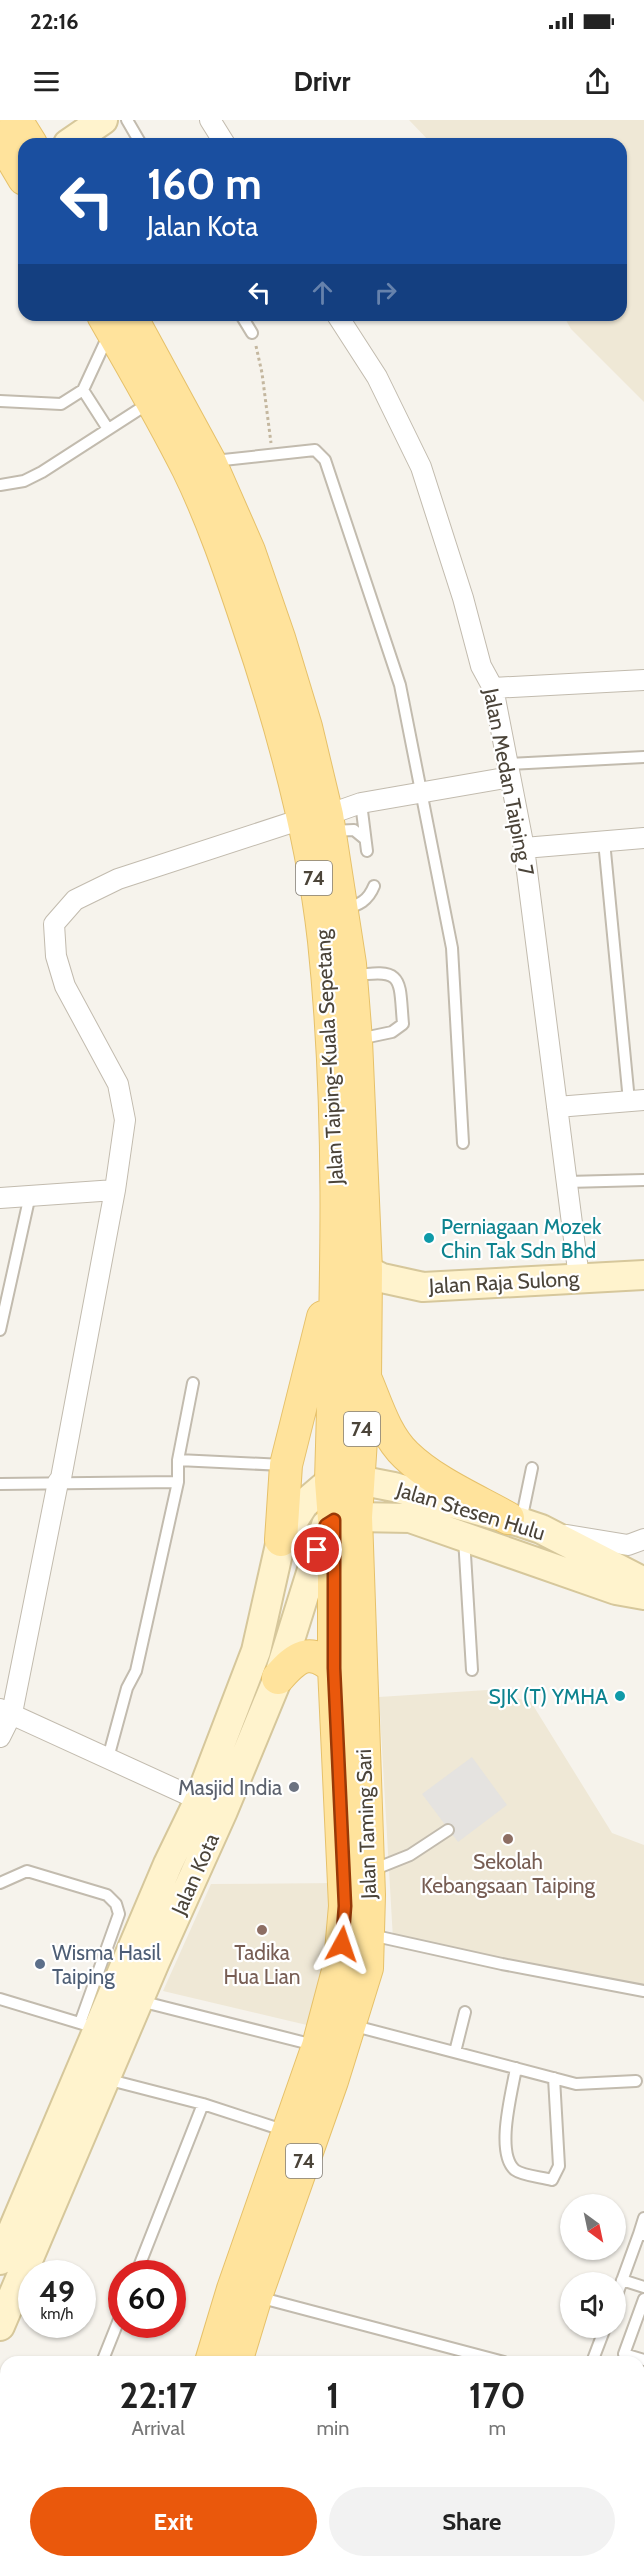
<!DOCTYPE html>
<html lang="en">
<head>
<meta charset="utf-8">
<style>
	body { margin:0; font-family:Cabin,sans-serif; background:#f2f2f2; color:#222; height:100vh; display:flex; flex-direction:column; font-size:22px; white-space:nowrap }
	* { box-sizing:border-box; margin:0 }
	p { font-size:20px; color:#767676 }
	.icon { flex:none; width:33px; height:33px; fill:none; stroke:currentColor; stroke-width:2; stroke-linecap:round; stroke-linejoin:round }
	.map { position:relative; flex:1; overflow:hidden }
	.side { position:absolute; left:0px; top:2236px; width:645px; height:212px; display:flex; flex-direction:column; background:#fff; border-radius:18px 18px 0 0; box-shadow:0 2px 4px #0004 }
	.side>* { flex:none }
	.guide { position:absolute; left:18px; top:18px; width:609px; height:183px; border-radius:18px; box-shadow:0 2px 4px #0004; background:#1a4fa0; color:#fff; overflow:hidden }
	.needle { width:39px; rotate:147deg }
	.fabs { position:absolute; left:560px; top:2074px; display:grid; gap:12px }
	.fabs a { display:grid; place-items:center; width:66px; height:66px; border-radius:50%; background:#fff; box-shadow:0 2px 4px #0004; font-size:30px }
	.speed { position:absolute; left:18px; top:2140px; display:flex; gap:12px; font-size:30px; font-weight:700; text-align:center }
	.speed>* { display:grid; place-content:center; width:78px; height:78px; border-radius:50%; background:#fff; box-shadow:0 2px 4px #0004; line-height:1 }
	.speed small { font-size:15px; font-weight:400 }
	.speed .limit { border:9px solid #d22; background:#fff; color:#111 }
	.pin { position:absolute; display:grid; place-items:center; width:51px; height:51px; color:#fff; margin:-26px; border:3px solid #fff; border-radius:50%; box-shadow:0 2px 6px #0007 }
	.me { position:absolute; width:66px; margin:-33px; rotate:5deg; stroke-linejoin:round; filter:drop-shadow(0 0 4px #0008) }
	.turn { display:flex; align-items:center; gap:21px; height:126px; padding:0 30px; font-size:27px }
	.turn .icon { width:78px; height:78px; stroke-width:2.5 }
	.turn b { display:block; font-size:42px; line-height:51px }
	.lanes { display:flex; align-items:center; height:57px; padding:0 30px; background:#0003; justify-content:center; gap:30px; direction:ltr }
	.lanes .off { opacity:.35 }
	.eta { display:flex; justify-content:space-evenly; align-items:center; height:102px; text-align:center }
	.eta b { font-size:36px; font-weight:800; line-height:42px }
	.cta { display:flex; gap:12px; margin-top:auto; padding:12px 30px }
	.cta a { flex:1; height:69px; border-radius:36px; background:#ea580c; color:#fff; font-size:24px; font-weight:800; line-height:69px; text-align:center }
	.cta a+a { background:#f2f2f2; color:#222 }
	.status { display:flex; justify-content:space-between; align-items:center; height:42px; padding:0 30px; background:#fff; direction:ltr }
	.status svg { height:16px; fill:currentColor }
	header { display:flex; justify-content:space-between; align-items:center; height:78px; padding:0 30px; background:#fff; font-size:27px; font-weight:800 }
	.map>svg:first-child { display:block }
	.education { fill:#efe8d6 }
	.medical { fill:#f6e3e0 }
	.green { fill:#d2eab5 }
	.parking { fill:#e5e3e0 }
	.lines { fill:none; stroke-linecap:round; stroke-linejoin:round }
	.lane-casing { stroke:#c2bbae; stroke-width:14 }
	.street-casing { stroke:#c2bbae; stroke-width:22 }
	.secondary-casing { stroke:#d6c79b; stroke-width:32 }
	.primary-casing { stroke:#e6c16a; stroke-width:34 }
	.path { stroke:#c4b79f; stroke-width:3; stroke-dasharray:3 3; stroke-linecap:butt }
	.lane { stroke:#fff; stroke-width:10 }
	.street { stroke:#fff; stroke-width:20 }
	.secondary { stroke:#fff3cd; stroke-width:28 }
	.primary { stroke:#ffe39c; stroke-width:32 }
	.route-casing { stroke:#983908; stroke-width:15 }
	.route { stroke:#ea580c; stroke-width:10 }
	.culture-dot { fill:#0f9aa8; stroke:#fff; stroke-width:2 }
	.worship-dot { fill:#6b7280; stroke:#fff; stroke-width:2 }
	.education-dot { fill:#8d6e63; stroke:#fff; stroke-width:2 }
	.service-dot { fill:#5c6f8a; stroke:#fff; stroke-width:2 }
	.labels { text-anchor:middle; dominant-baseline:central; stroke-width:4.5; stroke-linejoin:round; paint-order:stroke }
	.shield { fill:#fff; stroke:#817c74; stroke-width:1.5 }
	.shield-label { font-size:20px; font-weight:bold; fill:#4b4439 }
	.street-label { font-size:21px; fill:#4b4439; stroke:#fff }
	.culture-label { font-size:21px; fill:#0d838f; stroke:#fff; text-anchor:start }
	.worship-label { font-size:21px; fill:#5b616d; stroke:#fff; text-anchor:end }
	.education-label { font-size:21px; fill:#785e54; stroke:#fff }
	.service-label { font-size:21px; fill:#4e5e75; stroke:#fff; text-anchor:start }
</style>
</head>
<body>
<div class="status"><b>22:16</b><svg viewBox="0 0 49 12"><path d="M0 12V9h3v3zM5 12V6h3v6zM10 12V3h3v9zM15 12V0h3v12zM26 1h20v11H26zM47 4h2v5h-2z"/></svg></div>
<header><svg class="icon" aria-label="menu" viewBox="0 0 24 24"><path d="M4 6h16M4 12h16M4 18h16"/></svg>Drivr<svg class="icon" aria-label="share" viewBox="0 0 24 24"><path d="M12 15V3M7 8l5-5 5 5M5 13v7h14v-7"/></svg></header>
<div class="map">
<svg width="644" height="2447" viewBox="0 0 644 2447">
	<rect width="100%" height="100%" fill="#f6f3ec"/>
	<!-- education -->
	<path class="education" d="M409,0H644V282L571,209L563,195H621V24H432Z
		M487,1570L531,1582L612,1713L644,1725V1873L393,1819L379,1577Z
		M338,1763L327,1856L311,1906L163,1871L211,1764Z"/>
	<!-- medical -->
	<path class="medical" d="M639,2289L644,2291V2447H196L197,2442H639Z"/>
	<!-- green -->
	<path class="green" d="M202,2442H457L455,2447H201Z"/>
	<!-- parking -->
	<path class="parking" d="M472,1637L507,1685L458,1722L422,1674Z"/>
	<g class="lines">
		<!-- lane casing -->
		<g class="lane-casing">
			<path id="lane" d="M127,0L141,24
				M241,195L252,213
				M83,270L108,216
				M0,281L61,284L83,270L108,309
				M214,341L315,330L325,340L400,565L452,828L463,1023
				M0,365L24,361L42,352L149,283
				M509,644L644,637
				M361,683L367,731
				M332,711L354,710L365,719
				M604,721L629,981
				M344,789C359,785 368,781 374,766
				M354,856C405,847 399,860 403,904L392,912L359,919
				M567,1062L644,1060
				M0,1210L30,1075
				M178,1340L283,1345
				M0,1364L178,1362
				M521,1401L532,1348
				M464,1418L472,1550
				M108,1638L127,1568L136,1551L178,1362V1340L193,1263
				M370,1751L410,1735L448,1710
				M0,1763L27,1751L107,1775L116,1784L119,1794L80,1903
				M371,1815L502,1844L644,1871
				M0,1879L86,1905
				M140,1881L314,1925
				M351,1905L576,1964L636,1961
				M455,1932L465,1892
				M516,1948C512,1972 495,2033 515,2050C523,2056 542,2057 552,2060L559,2046L554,1958
				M106,1959L203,1984L286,2011
				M639,2114L644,2098
				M136,2154L203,1984
				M622,2160L644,2167
				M258,2177L504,2242
				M644,2179L624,2234L644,2240
				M615,2180L639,2114L644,2115
				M102,2242L122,2192
				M592,2242L605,2208
				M21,2447L23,2442
				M486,2447L488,2442"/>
		</g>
		<!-- street casing -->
		<g class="street-casing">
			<path id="street" d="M210,0L225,24
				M337,195L377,257L421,347L463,478L481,546L493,568L524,728L579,1158
				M493,568L644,560
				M327,695L361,683L510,657
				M524,728L644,718
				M557,987L644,980
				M0,1078L115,1070
				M567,1415L628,1425L644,1419
				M0,1589L210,1685
				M0,1617L12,1593L58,1362L61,1358L115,1070L125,1000L118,964L65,866L56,836L54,804L75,780L118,759L302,699"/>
		</g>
		<!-- secondary casing -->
		<g class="secondary-casing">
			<path id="secondary" d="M68,24L103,0
				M366,1150L382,1158L423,1167L644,1155
				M0,2140L168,1744L199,1680L256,1531L281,1420L304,1384L331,1361L358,1360L394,1367L520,1402L541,1409L644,1462
				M0,2206L155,1842L223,1691L278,1558L326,1405L334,1400L356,1397L410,1398L616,1470L644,1475"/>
		</g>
		<!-- primary casing -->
		<g class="primary-casing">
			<path id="primary" d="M16,0L31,24
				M0,18L24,59
				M103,195C132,246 162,297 188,349C212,398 230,451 247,502C282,605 312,713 324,821C343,1001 336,1181 331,1361L334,1400V1548L345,1786L340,1843L318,1926L233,2169L211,2242
				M130,195L210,342L249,431L279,518L306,607L327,695L350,844L356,920L366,1150L365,1258L356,1397L369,1775L367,1848L332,1961L256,2176L236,2242
				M367,1262C377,1286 386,1316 406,1335C434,1362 474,1379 508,1398
				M281,1420L286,1345L323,1197
				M278,1558C297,1536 310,1527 334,1548
				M151,2447L152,2442
				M179,2447L181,2442"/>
		</g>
		<!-- path -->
		<path class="path" d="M256,226L262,253L271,323"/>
		<!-- lane -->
		<use href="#lane" class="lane"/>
		<!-- street -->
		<use href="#street" class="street"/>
		<!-- secondary -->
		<use href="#secondary" class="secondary"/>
		<!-- primary -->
		<use href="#primary" class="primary"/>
	</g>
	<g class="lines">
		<!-- route casing -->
		<g class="route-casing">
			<path id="route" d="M317,1430L326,1405L334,1400V1548L345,1786L342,1824"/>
		</g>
		<!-- route -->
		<use href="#route" class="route"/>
	</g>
	<!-- markers -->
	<g class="culture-dot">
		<circle cx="429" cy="1118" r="6"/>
		<circle cx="620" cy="1576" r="6"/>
	</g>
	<circle class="worship-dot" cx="294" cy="1667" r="6"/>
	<g class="education-dot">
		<circle cx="508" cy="1719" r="6"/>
		<circle cx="262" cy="1810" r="6"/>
	</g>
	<circle class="service-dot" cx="40" cy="1844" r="6"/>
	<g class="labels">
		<!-- shield labels -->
		<g class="shield">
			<rect x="296" y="741" width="36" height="34" rx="4.5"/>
			<rect x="344" y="1292" width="36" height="34" rx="4.5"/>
			<rect x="286" y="2024" width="36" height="34" rx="4.5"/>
		</g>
		<g class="shield-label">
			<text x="314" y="758">74</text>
			<text x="362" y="1309">74</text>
			<text x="304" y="2041">74</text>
		</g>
		<!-- street labels -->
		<g class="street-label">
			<text transform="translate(509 662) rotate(79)">Jalan Medan Taiping 7</text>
			<text transform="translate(329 937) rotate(-93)">Jalan Taiping-Kuala Sepetang</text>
			<text transform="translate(504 1162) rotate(-3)">Jalan Raja Sulong</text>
			<text transform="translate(471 1391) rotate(17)">Jalan Stesen Hulu</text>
			<text transform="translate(366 1704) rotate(-92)">Jalan Taming Sari</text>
			<text transform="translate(195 1754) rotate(-66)">Jalan Kota</text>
		</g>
		<!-- culture labels -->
		<g class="culture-label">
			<text x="441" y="1106">Perniagaan Mozek<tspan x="441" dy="24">Chin Tak Sdn Bhd</tspan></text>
			<text x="608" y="1576" text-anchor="end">SJK (T) YMHA</text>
		</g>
		<!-- worship labels -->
		<g class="worship-label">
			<text x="282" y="1667">Masjid India</text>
		</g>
		<!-- education labels -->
		<g class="education-label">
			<text x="508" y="1741">Sekolah<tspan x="508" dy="24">Kebangsaan Taiping</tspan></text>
			<text x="262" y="1832">Tadika<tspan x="262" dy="24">Hua Lian</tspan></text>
		</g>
		<!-- service labels -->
		<g class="service-label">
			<text x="52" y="1832">Wisma Hasil<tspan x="52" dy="24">Taiping</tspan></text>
		</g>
	</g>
</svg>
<div class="fabs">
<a><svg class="needle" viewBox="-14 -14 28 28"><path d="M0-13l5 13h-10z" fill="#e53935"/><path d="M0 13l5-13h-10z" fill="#767676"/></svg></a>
<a><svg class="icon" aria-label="sound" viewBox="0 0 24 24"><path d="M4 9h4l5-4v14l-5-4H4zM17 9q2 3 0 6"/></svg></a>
</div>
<div class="speed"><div>49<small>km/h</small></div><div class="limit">60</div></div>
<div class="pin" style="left:317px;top:1430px;background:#d93025"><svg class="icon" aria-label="arrive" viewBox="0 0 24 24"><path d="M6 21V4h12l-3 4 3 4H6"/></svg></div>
<svg class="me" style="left:342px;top:1824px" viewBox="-20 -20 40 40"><path d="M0-17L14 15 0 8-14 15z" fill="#ea580c" stroke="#fff" stroke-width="4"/></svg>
<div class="guide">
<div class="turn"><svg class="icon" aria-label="left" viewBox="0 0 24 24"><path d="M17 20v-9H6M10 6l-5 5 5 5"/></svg><div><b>160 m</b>Jalan Kota</div></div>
<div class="lanes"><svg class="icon" aria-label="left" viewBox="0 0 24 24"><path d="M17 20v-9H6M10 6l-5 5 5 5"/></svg><svg class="icon off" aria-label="ahead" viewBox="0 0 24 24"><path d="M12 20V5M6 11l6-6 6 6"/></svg><svg class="icon off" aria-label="right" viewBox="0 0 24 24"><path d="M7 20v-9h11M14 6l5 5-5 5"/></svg></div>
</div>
<section class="side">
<div class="eta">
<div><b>22:17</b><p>Arrival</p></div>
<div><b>1</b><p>min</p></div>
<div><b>170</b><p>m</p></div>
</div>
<div class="cta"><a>Exit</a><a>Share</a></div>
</section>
</div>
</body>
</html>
